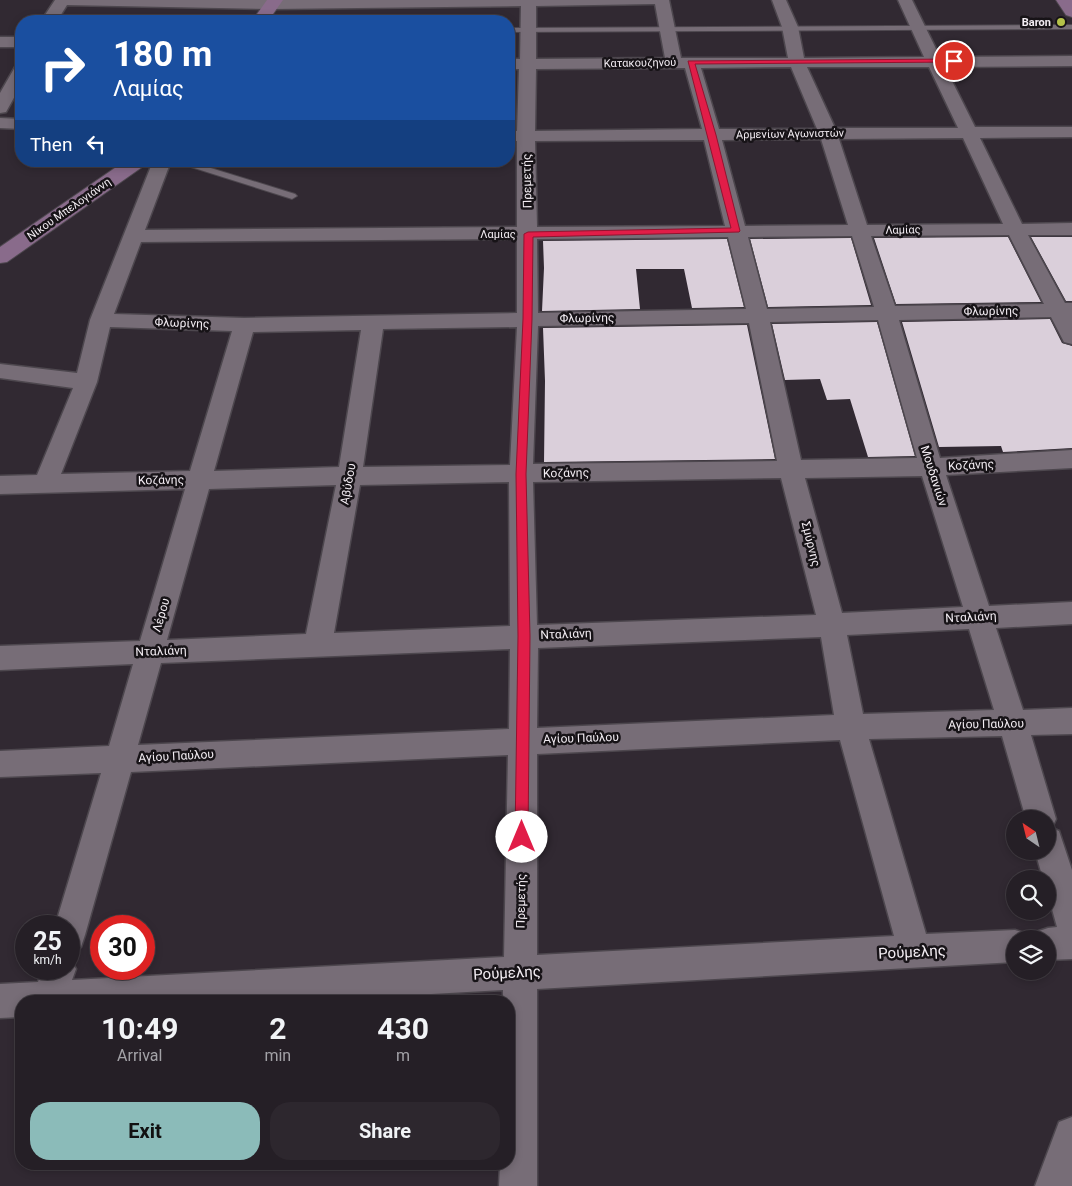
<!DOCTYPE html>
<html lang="en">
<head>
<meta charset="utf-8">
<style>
	body { margin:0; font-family:Roboto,sans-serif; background:#2d272e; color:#f1f3f6; height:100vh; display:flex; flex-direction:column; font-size:19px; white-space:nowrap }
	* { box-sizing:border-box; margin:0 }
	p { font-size:16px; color:#a3a2a7 }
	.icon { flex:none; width:28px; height:28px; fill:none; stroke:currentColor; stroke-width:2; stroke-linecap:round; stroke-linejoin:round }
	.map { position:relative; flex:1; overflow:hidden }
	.sheet { position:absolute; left:15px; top:995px; width:500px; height:175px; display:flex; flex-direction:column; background:#251f26; border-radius:20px; box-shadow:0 2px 8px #0003,0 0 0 1px #423d43 }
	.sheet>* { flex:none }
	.top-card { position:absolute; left:15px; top:15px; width:500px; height:152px; border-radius:20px; box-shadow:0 2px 8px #0003,0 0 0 1px #423d43; background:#1a4fa0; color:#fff; overflow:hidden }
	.needle { width:32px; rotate:325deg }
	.fabs { position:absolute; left:1006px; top:810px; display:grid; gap:10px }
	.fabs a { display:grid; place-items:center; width:50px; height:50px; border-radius:50%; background:#251f26; box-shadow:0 2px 8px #0003,0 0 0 1px #423d43; font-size:25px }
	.speed { position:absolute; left:15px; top:915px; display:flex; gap:10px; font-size:25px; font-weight:700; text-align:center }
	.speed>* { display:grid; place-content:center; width:65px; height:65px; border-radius:50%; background:#251f26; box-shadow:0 2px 8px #0003,0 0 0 1px #423d43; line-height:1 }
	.speed small { font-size:12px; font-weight:400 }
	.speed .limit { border:8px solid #d22; background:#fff; color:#111 }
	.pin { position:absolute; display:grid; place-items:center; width:42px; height:42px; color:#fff; margin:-21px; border:2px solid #fff; border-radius:50%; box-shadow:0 1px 5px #0007 }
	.me { position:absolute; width:55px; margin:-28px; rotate:0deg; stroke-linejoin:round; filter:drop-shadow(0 0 4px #0008) }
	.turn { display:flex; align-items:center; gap:18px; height:105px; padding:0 15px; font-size:22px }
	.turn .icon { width:65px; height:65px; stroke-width:2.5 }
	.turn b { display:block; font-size:35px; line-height:42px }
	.then { display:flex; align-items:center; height:48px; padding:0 15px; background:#0003; gap:10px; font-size:19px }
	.eta { display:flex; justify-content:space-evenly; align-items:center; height:85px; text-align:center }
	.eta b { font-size:30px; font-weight:700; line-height:35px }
	.action { display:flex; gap:10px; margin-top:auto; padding:10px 15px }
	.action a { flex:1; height:58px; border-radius:20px; background:#8bbbb9; color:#111; font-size:20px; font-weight:700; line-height:58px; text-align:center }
	.action a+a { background:#2d272e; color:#f1f3f6 }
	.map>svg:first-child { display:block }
	.building { fill:#dacfda }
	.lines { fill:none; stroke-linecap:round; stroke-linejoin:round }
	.service-casing { stroke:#4d474e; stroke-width:2 }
	.minor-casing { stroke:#4d474e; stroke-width:3 }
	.secondary-casing { stroke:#4d474e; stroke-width:2 }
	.service { fill:#776d77; fill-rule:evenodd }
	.minor { fill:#776d77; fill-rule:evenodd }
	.secondary { fill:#896b8b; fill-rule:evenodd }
	.route { fill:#e11d48; stroke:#92132f }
	.poi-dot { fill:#b5c249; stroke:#171317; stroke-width:2 }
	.labels { text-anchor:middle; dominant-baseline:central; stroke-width:5; stroke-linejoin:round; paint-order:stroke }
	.far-poi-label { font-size:11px; font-weight:bold; fill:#f3edf3; stroke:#171317; text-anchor:end }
	.far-street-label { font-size:11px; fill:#f3edf3; stroke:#171317 }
	.street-label { font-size:12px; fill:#f3edf3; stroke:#171317 }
	.near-street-label { font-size:15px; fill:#f3edf3; stroke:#171317 }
</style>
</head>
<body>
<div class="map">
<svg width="1072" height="1186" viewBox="0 0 1072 1186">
	<rect width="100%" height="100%" fill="#312932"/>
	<!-- building -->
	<path class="building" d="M1008,237L1041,302L896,304L874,238Z
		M1031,237H1072V301H1066Z
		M851,238L871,305L768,307L750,239Z
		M727,239L744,307L692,308L684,269H636L640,309L542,311L544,268L543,241Z
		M1050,319L1062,343L1072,346V448L1003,452L1001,446L939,447L902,322Z
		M877,322L915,456L868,457L850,399L827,400L820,379L785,380L772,324Z
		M747,325L775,459L544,462L545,381L543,328Z"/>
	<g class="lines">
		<!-- service casing -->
		<g class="service-casing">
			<path id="service" d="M1072,25V29L509,32V28Z
				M172,161H188L295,194L297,196L292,199L289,198Z"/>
		</g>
		<!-- minor casing -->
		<g class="minor-casing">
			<path id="minor" d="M55,0H669L681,58H788L782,27L772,0H786L798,27L804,58L924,57L898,0H912L940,57L1072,56V66L945,67L975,127H1072V137L980,138L1022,224L1072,223V235H1028L1065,303H1072V344L1064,342L1051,317L899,320L940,458L1072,450V468L946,475L989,606L1072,602V624L996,628L1023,710L1072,708V734L1031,735L1056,819L1052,828L1059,831L1072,870V959L1048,960V939H1034L1036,932L1048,928L1057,927L1048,895V879H1043L1035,851H1048V819H1026L1002,736L869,739L926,934L1015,930L1027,934L1028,939H1015V962L537,989V1186H499L500,1164H509V1001H503V990L306,1001H21V1017L0,1018V984L38,982L42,969H69V956L76,969L72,980L504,957L508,755L131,772L85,935L81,947L69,951V926H55L101,773L0,777V751L109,746L133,664L0,670V646L140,641L185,489L0,494V476L37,475L73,388L0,378V364L77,373L90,320L153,161H171L145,230L517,227V141H509V131H517L519,69H509V59H520L521,6L272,9L67,5L57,21H41ZM653,4H655L665,58L536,59V6ZM791,67L817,129H719L701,68ZM807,67H929L958,128H835ZM685,68L702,129L535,131L536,69ZM963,138L1003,224L867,225L839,139ZM821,139L848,225L745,226L722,140ZM704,140L725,226L537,227L535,141ZM1009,235L1044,304L895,306L871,236ZM852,236L874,307L767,309L748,237ZM728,237L746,309L538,313L537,239ZM517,239V313L244,318L114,314L141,242ZM878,320L917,458L801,460L770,322ZM749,323L777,461L533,464L538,326ZM110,327L232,331L190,471L61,474L97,382ZM517,327L510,465L363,467L383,329ZM361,330L339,467L214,471L253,332ZM922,476L963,607L842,613L805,478ZM781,478L816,615L537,625L533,482ZM509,482L510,626L334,633L360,485ZM336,485L306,634L167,640L209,489ZM969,629L994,710L863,714L847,635ZM821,637L834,715L537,728L538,648ZM510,649L509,729L138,745L161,663ZM840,740L894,936L537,955V754Z
				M0,37H21V47H0Z
				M21,65V85L6,112L0,113V93L15,67Z
				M0,118L21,119V129L0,128Z
				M1072,1117V1186H1035L1059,1122Z"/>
		</g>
		<!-- secondary casing -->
		<g class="secondary-casing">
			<path id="secondary" d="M267,0H283L268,21H252Z
				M1056,0H1072V17L1066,15Z
				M125,161H147L145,165L7,262L0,263V247Z"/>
		</g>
		<!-- service -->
		<use href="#service" class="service"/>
		<!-- minor -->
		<use href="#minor" class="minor"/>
		<!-- secondary -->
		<use href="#secondary" class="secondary"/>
	</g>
	<!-- route -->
	<path class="route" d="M954,59L958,61L957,62L695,64L716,135L740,231L739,232L533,237L532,319L526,474L530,636L528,837L526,842L522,844L517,842L515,837L518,636L516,474L523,319L524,234L528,232L731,228L688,61Z"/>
	<!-- markers -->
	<circle class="poi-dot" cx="1061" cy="22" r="5"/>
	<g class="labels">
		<!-- far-poi labels -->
		<g class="far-poi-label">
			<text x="1051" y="22">Baron</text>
		</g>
		<!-- far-street labels -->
		<g class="far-street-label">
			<text transform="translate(640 63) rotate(-1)">Κατακουζηνού</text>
			<text transform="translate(790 134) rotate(-1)">Αρμενίων Αγωνιστών</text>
			<text transform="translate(69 209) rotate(-35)">Νίκου Μπελογιάννη</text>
			<text transform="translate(903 230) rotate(-1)">Λαμίας</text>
			<text x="498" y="234">Λαμίας</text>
		</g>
		<!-- street labels -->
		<g class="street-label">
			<text transform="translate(527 181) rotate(-91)">Πρεμετής</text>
			<text transform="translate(991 311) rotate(-1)">Φλωρίνης</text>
			<text transform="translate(587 318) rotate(-1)">Φλωρίνης</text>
			<text transform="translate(182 323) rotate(2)">Φλωρίνης</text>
			<text transform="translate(971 465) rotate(-3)">Κοζάνης</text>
			<text transform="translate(566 473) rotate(-1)">Κοζάνης</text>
			<text transform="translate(934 476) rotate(72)">Μουδανιών</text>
			<text transform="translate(161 480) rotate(-1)">Κοζάνης</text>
			<text transform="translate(348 484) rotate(-80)">Αβύδου</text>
			<text transform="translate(811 544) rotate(76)">Σμύρνης</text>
			<text transform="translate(161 615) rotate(-74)">Λέρου</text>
			<text transform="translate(971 617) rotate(-3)">Νταλιάνη</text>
			<text transform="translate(566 634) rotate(-2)">Νταλιάνη</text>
			<text transform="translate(161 651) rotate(-2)">Νταλιάνη</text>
			<text transform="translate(986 724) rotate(-1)">Αγίου Παύλου</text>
			<text transform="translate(581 738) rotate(-2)">Αγίου Παύλου</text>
			<text transform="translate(176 756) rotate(-3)">Αγίου Παύλου</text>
			<text transform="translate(521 901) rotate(-89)">Πρεμετής</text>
		</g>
		<!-- near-street labels -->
		<g class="near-street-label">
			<text transform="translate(912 952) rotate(-3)">Ρούμελης</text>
			<text transform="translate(507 973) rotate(-3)">Ρούμελης</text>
		</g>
	</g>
</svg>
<div class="fabs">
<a><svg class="needle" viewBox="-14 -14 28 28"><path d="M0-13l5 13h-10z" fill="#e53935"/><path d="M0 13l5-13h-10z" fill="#a3a2a7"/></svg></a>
<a><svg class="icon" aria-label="search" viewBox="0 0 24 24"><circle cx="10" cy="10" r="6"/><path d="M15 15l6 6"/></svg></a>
<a><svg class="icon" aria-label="layers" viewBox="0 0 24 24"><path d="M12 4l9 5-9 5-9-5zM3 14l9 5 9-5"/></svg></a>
</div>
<div class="speed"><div>25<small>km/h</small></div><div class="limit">30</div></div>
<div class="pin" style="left:954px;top:61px;background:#d93025"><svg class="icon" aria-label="arrive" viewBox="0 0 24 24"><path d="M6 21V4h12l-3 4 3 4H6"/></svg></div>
<svg class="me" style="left:522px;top:837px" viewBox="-20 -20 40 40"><circle r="19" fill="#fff"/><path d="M0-13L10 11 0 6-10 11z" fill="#e11d48"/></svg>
<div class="top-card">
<div class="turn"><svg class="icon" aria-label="right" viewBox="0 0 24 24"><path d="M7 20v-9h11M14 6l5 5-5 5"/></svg><div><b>180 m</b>Λαμίας</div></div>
<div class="then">Then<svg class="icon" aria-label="left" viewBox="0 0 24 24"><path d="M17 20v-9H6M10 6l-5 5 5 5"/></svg></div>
</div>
<section class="sheet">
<div class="eta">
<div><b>10:49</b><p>Arrival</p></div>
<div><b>2</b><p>min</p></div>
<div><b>430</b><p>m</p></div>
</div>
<div class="action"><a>Exit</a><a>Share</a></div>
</section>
</div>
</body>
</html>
